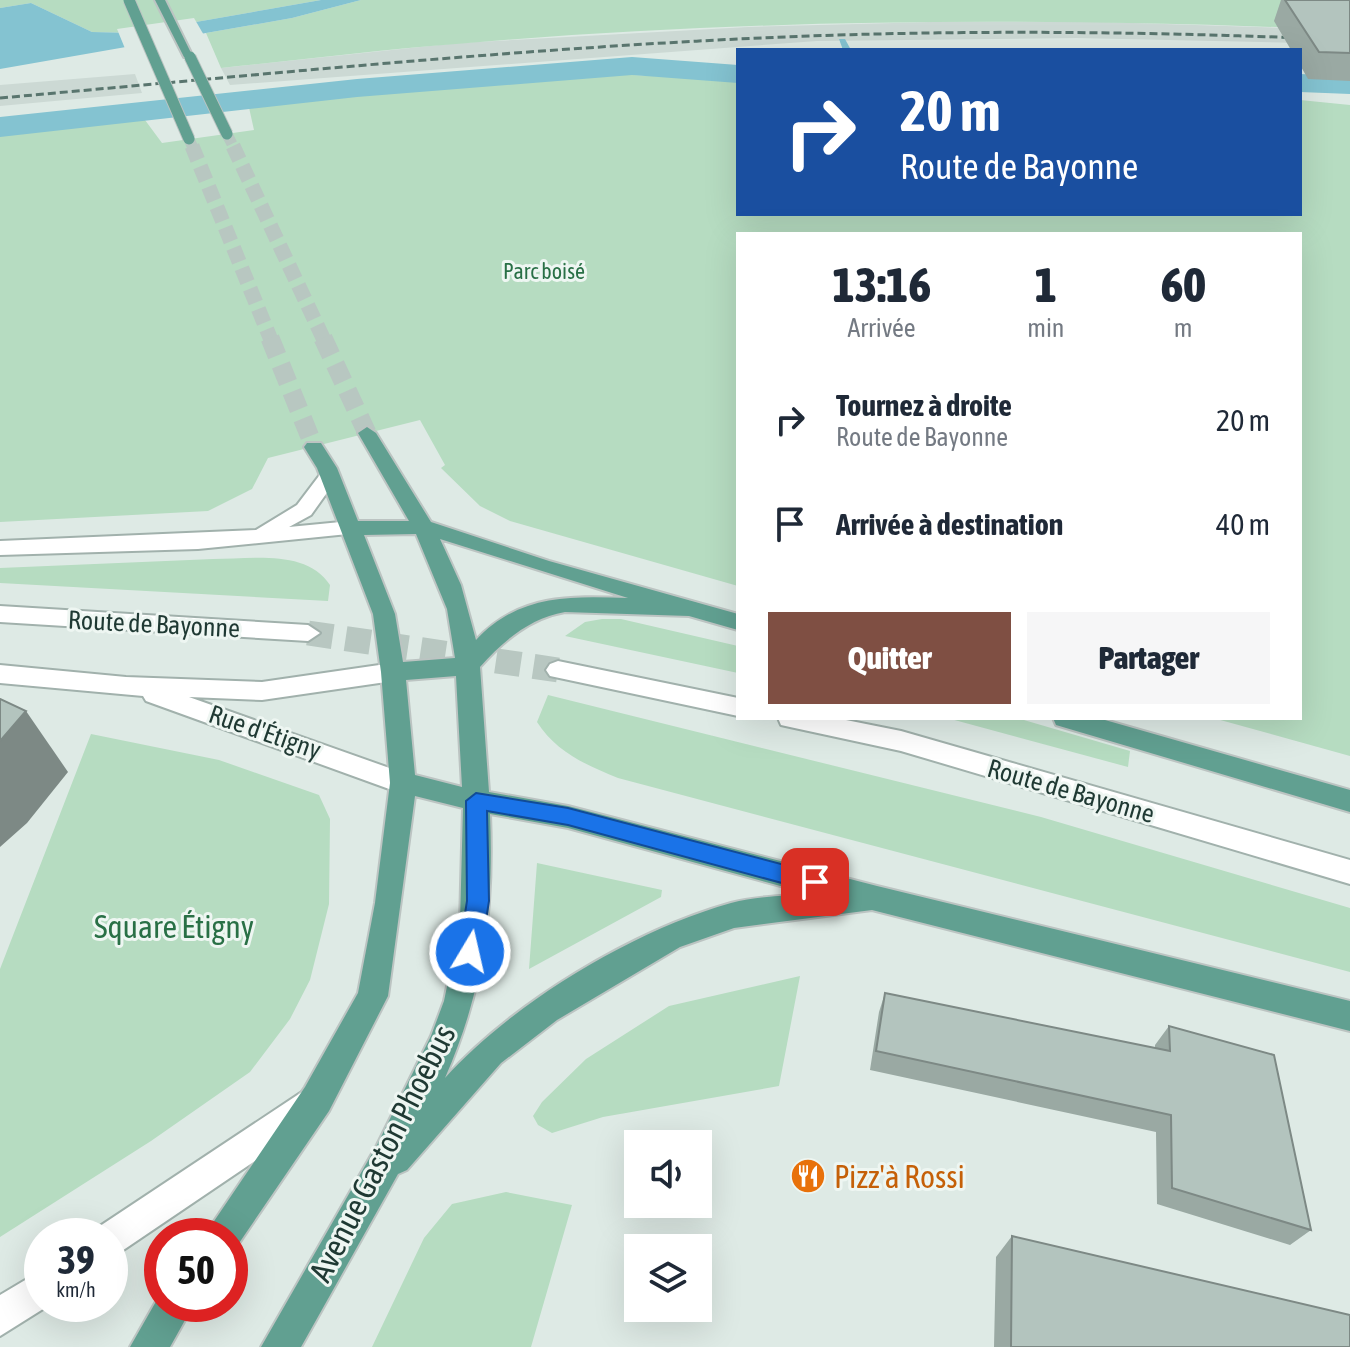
<!DOCTYPE html>
<html lang="fr">
<head>
<meta charset="utf-8">
<style>
	body { margin:0; font-family:"Asap Condensed",sans-serif; background:#f6f6f7; color:#1f2937; height:100vh; display:flex; flex-direction:column; font-size:30px; white-space:nowrap }
	* { box-sizing:border-box; margin:0 }
	p { font-size:26px; color:#747a83 }
	.icon { flex:none; width:44px; height:44px; fill:none; stroke:currentColor; stroke-width:2; stroke-linecap:round; stroke-linejoin:round }
	.map { position:relative; flex:1; overflow:hidden }
	.drawer { position:absolute; left:736px; top:232px; width:566px; height:488px; display:flex; flex-direction:column; background:#fff; border-radius:0px; box-shadow:0 8px 32px #0002 }
	.drawer>* { flex:none }
	.guide { position:absolute; left:736px; top:48px; width:566px; height:168px; border-radius:0px; box-shadow:0 8px 32px #0002; background:#1a4fa0; color:#fff; overflow:hidden }
	.controls { position:absolute; left:624px; top:1130px; display:grid; gap:16px }
	.controls a { display:grid; place-items:center; width:88px; height:88px; border-radius:0px; background:#fff; box-shadow:0 8px 32px #0002; font-size:40px }
	.speed { position:absolute; left:24px; top:1218px; display:flex; gap:16px; font-size:40px; font-weight:700; text-align:center }
	.speed>* { display:grid; place-content:center; width:104px; height:104px; border-radius:50%; background:#fff; box-shadow:0 8px 32px #0002; line-height:1 }
	.speed small { font-size:20px; font-weight:400 }
	.speed .limit { border:12px solid #d22; background:#fff; color:#111 }
	.pin { position:absolute; display:grid; place-items:center; width:68px; height:68px; color:#fff; margin:-34px; border-radius:16px; box-shadow:0 4px 12px #0006 }
	.me { position:absolute; width:88px; margin:-44px; rotate:9deg; stroke-linejoin:round; filter:drop-shadow(0 0 6px #0008) }
	.turn { display:flex; align-items:center; gap:28px; height:168px; padding:0 32px; font-size:36px }
	.turn .icon { width:104px; height:104px; stroke-width:2.5 }
	.turn b { display:block; font-size:56px; line-height:68px }
	.eta { display:flex; justify-content:space-evenly; align-items:center; height:136px; text-align:center }
	.eta b { font-size:48px; font-weight:800; line-height:56px }
	.action { display:flex; gap:16px; margin-top:auto; padding:16px 32px }
	.action a { flex:1; height:92px; border-radius:0px; background:#7f4f43; color:#fff; font-size:32px; font-weight:800; line-height:92px; text-align:center }
	.action a+a { background:#f6f6f7; color:#1f2937 }
	ul { padding:0; list-style:none }
	li { display:flex; align-items:center; gap:24px; height:104px; padding:0 32px }
	li div { flex:1 }
	li b { display:block; font-size:30px }
	li em { font-style:normal }
	.map>svg:first-child { display:block }
	.built { fill:#ccd9d4 }
	.green { fill:#b6dcc1 }
	.water { fill:#84c3d1 }
	.pier { fill:#deeae5 }
	.lines { fill:none; stroke-linecap:round; stroke-linejoin:round }
	.stream { fill:#84c3d1; fill-rule:evenodd }
	.canal { fill:#84c3d1; fill-rule:evenodd }
	.minor-tunnel { stroke:#b8c7c1; stroke-width:25; stroke-dasharray:25 13; stroke-linecap:butt }
	.major-tunnel-far2 { stroke:#b8c7c1; stroke-width:11; stroke-dasharray:11 6; stroke-linecap:butt }
	.major-tunnel-far1 { stroke:#b8c7c1; stroke-width:15; stroke-dasharray:15 7; stroke-linecap:butt }
	.major-tunnel { stroke:#b8c7c1; stroke-width:19; stroke-dasharray:19 10; stroke-linecap:butt }
	.minor-casing { stroke:#a1b1ac; stroke-width:4 }
	.major-casing { stroke:#bcc4c2; stroke-width:4 }
	.minor { fill:#fff; fill-rule:evenodd }
	.major { fill:#61a091; fill-rule:evenodd }
	.rail { stroke:#59756e; stroke-width:3; stroke-dasharray:8 4; stroke-linecap:butt }
	.major-bridge-casing { stroke:#bcc4c2; stroke-width:13; stroke-linecap:butt }
	.major-bridge { stroke:#61a091; stroke-width:11 }
	.wall { fill:#9aa9a3 }
	.shaded-wall { fill:#7d8985 }
	.building { fill:#b3c4be; stroke:#7d8985; stroke-width:2 }
	.route { fill:#1a73e8; stroke:#114b97; stroke-width:2 }
	.labels { text-anchor:middle; dominant-baseline:central; stroke-width:6; stroke-linejoin:round; paint-order:stroke }
	.far-park-label { font-size:22px; fill:#297046; stroke:#eef6f2 }
	.street-label { font-size:26px; fill:#1f3933; stroke:#eef6f2 }
	.near-park-label { font-size:32px; fill:#297046; stroke:#eef6f2 }
	.near-street-label { font-size:32px; fill:#1f3933; stroke:#eef6f2 }
	.near-food-label { font-size:32px; fill:#c56008; stroke:#eef6f2; text-anchor:start }
</style>
</head>
<body>
<div class="map">
<svg width="1350" height="1347" viewBox="0 0 1350 1347">
	<rect width="100%" height="100%" fill="#deeae5"/>
	<!-- built -->
	<path class="built" d="M931,22H1103L1350,30L1302,43L1077,38L817,41L230,85L221,68L458,43L748,27Z
		M135,74L142,93L0,106V85Z"/>
	<!-- green -->
	<path class="green" d="M0,0H321L133,33L92,32L31,3L0,8Z
		M361,0H1350V30C1054,17 752,18 456,44C378,50 299,60 221,68L206,33L292,18Z
		M612,74L738,80V214H1300V100L1350,105V756L1213,718H1300V234H738V586L510,521L480,506L441,468L445,465L420,420L268,458L252,489L208,511L0,522V133L142,116L162,143L254,130L248,103Z
		M213,559C251,559 307,549 330,585L328,601L0,583V568Z
		M602,619H621L738,646V673L565,636L585,622Z
		M548,695L1041,817L1350,908V972L618,778C586,765 556,752 537,722Z
		M947,718H1017L1130,751L1128,767Z
		M91,734L219,760L319,795L330,819L329,904L310,980L290,1019L250,1072L151,1141L0,1237V969Z
		M537,863L662,890L661,897L529,969Z
		M800,976L779,1086L603,1117L552,1133L538,1125L533,1116L542,1102L586,1059L669,1006Z
		M506,1192L572,1205L531,1347H372L424,1238L452,1204Z"/>
	<!-- water -->
	<path class="water" d="M321,0H361L292,18L0,69V8L31,3L92,32L133,33Z"/>
	<!-- pier -->
	<path class="pier" d="M194,18L205,37L126,51L117,29Z"/>
	<g class="lines">
		<!-- stream -->
		<path class="stream" d="M839,39H845L851,50H843Z"/>
		<!-- canal -->
		<path class="canal" d="M632,57L738,65V83L632,75L357,97L0,137V117L357,79Z
			M1300,74L1350,76V94L1300,92Z"/>
		<!-- minor-tunnel -->
		<path class="minor-tunnel" d="M308,633L558,670"/>
		<!-- major-tunnel-far2 -->
		<path class="major-tunnel-far2" d="M227,134L234,148
			M189,139L193,148"/>
		<!-- major-tunnel-far1 -->
		<path class="major-tunnel-far1" d="M192,146L271,340
			M233,146L324,340"/>
		<!-- major-tunnel -->
		<path class="major-tunnel" d="M270,338L314,447
			M323,338L367,433"/>
		<!-- minor casing -->
		<g class="minor-casing">
			<path id="minor" d="M329,470L336,472L339,476L336,480L311,515L289,527L351,521L361,528L358,533L198,549L0,555V541L256,530L297,505L322,472Z
				M0,606L308,625L320,633L308,641L0,622Z
				M558,661L738,698V716L550,676L546,670L550,664Z
				M393,663L401,666L405,672L401,678L393,681L262,700L189,697L412,776L416,783L412,790L403,794L146,701L143,696L0,683V665L126,677L262,682Z
				M778,718H836L901,731L1350,860V884L901,751L790,727L781,725Z
				M305,1090L317,1095L322,1107L317,1119L110,1259V1236H94L97,1228Z
				M42,1270V1304H51L0,1336V1295Z"/>
		</g>
		<!-- major casing -->
		<g class="major-casing">
			<path id="major" d="M155,0H165L194,59L184,57Z
				M367,427L376,433L431,522L549,561L738,614V630L689,616L565,612C530,618 503,641 480,667L489,792L568,806L877,886L1350,1001V1031L872,910L734,928L680,947L557,1020L501,1063L407,1170L398,1174L301,1347H261L377,1145L431,1036L444,1001L460,923L463,808L415,796L388,996L329,1111L235,1249L230,1251V1236H204L305,1087L358,993L375,903L390,783L381,672L373,614L317,468L304,447L307,443H321L337,468L358,521H409L358,433ZM416,534L447,609L455,658L403,662L395,614L364,535ZM440,539L628,598C570,596 519,594 476,640L461,585ZM456,676L462,787L415,775L406,680ZM490,814L568,828L810,894C785,896 756,896 731,903C632,931 514,1002 445,1078C484,988 494,912 490,814Z
				M1053,718H1098L1350,790V812L1056,725Z
				M162,1291V1304H194L170,1347H130Z"/>
		</g>
		<!-- minor -->
		<use href="#minor" class="minor"/>
		<!-- major -->
		<use href="#major" class="major"/>
		<!-- rail -->
		<path class="rail" d="M0,98C246,76 492,51 738,39C942,29 1146,31 1350,40"/>
		<!-- major-bridge casing -->
		<g class="major-bridge-casing">
			<path id="major-bridge" d="M129,0L189,139
				M190,57L227,134"/>
		</g>
		<!-- major-bridge -->
		<use href="#major-bridge" class="major-bridge"/>
	</g>
	<!-- wall -->
	<path class="wall" d="M1281,0H1350V81L1308,79L1300,65V50H1291L1274,21Z
		M885,993L1155,1048V1045L1169,1026L1311,1230L1290,1245L1157,1204L1156,1132L870,1070L879,1012Z
		M1012,1236L1350,1347H994L996,1257Z"/>
	<!-- shaded-wall -->
	<path class="shaded-wall" d="M26,711L68,772L27,823L0,847V741Z"/>
	<!-- building -->
	<path class="building" d="M1285,0H1350V53L1319,52Z
		M0,699L26,711L0,741Z
		M885,993L1170,1051L1169,1026L1274,1055L1311,1230L1172,1188L1171,1115L876,1051Z
		M1012,1236L1350,1315V1347H1011Z"/>
	<!-- route -->
	<path class="route" d="M476,793L568,808L815,873L823,876L826,882L823,889L815,892L568,825L487,811L489,901L481,952L478,960L470,963L462,960L459,952L467,901L466,801Z"/>
	<!-- icons -->
	<defs>
		<g id="restaurant-disc" transform="scale(1.8)"><circle r="9.5" fill="#e8710a" stroke="#eef6f2"/><path d="M-5-6h1v4h1v-4h1v4h1v-4h1v5L-1.5 .5V6h-2V.5L-5-1ZM5-6V6H3V1.5H1.5Q1.5-4 5-6Z" fill="#fff"/></g>
	</defs>
	<g fill-rule="evenodd">
		<use href="#restaurant-disc" x="808" y="1176"/>
	</g>
	<g class="labels">
		<!-- far-park labels -->
		<g class="far-park-label">
			<text x="544" y="271">Parc boisé</text>
		</g>
		<!-- street labels -->
		<g class="street-label">
			<text transform="translate(154 624) rotate(3)">Route de Bayonne</text>
			<text transform="translate(265 732) rotate(19)">Rue d'Étigny</text>
			<text transform="translate(1071 791) rotate(16)">Route de Bayonne</text>
		</g>
		<!-- near-park labels -->
		<g class="near-park-label">
			<text x="174" y="926">Square Étigny</text>
		</g>
		<!-- near-street labels -->
		<g class="near-street-label">
			<text transform="translate(382 1153) rotate(-63)">Avenue Gaston Phoebus</text>
		</g>
		<!-- near-food labels -->
		<g class="near-food-label">
			<text x="834" y="1176">Pizz'à Rossi</text>
		</g>
	</g>
</svg>
<div class="controls">
<a><svg class="icon" aria-label="sound" viewBox="0 0 24 24"><path d="M4 9h4l5-4v14l-5-4H4zM17 9q2 3 0 6"/></svg></a>
<a><svg class="icon" aria-label="layers" viewBox="0 0 24 24"><path d="M12 4l9 5-9 5-9-5zM3 14l9 5 9-5"/></svg></a>
</div>
<div class="speed"><div>39<small>km/h</small></div><div class="limit">50</div></div>
<div class="pin" style="left:815px;top:882px;background:#d93025"><svg class="icon" aria-label="arrive" viewBox="0 0 24 24"><path d="M6 21V4h12l-3 4 3 4H6"/></svg></div>
<svg class="me" style="left:470px;top:952px" viewBox="-20 -20 40 40"><circle r="17" fill="#1a73e8" stroke="#fff" stroke-width="3"/><path d="M0-11L8 9 0 5-8 9z" fill="#fff"/></svg>
<div class="guide">
<div class="turn"><svg class="icon" aria-label="right" viewBox="0 0 24 24"><path d="M7 20v-9h11M14 6l5 5-5 5"/></svg><div><b>20 m</b>Route de Bayonne</div></div>
</div>
<section class="drawer">
<div class="eta">
<div><b>13:16</b><p>Arrivée</p></div>
<div><b>1</b><p>min</p></div>
<div><b>60</b><p>m</p></div>
</div>
<ul>
<li><svg class="icon" aria-label="right" viewBox="0 0 24 24"><path d="M7 20v-9h11M14 6l5 5-5 5"/></svg><div><b>Tournez à droite</b><p>Route de Bayonne</p></div><em>20 m</em></li>
<li><svg class="icon" aria-label="arrive" viewBox="0 0 24 24"><path d="M6 21V4h12l-3 4 3 4H6"/></svg><div><b>Arrivée à destination</b></div><em>40 m</em></li>
</ul>
<div class="action"><a>Quitter</a><a>Partager</a></div>
</section>
</div>
</body>
</html>
